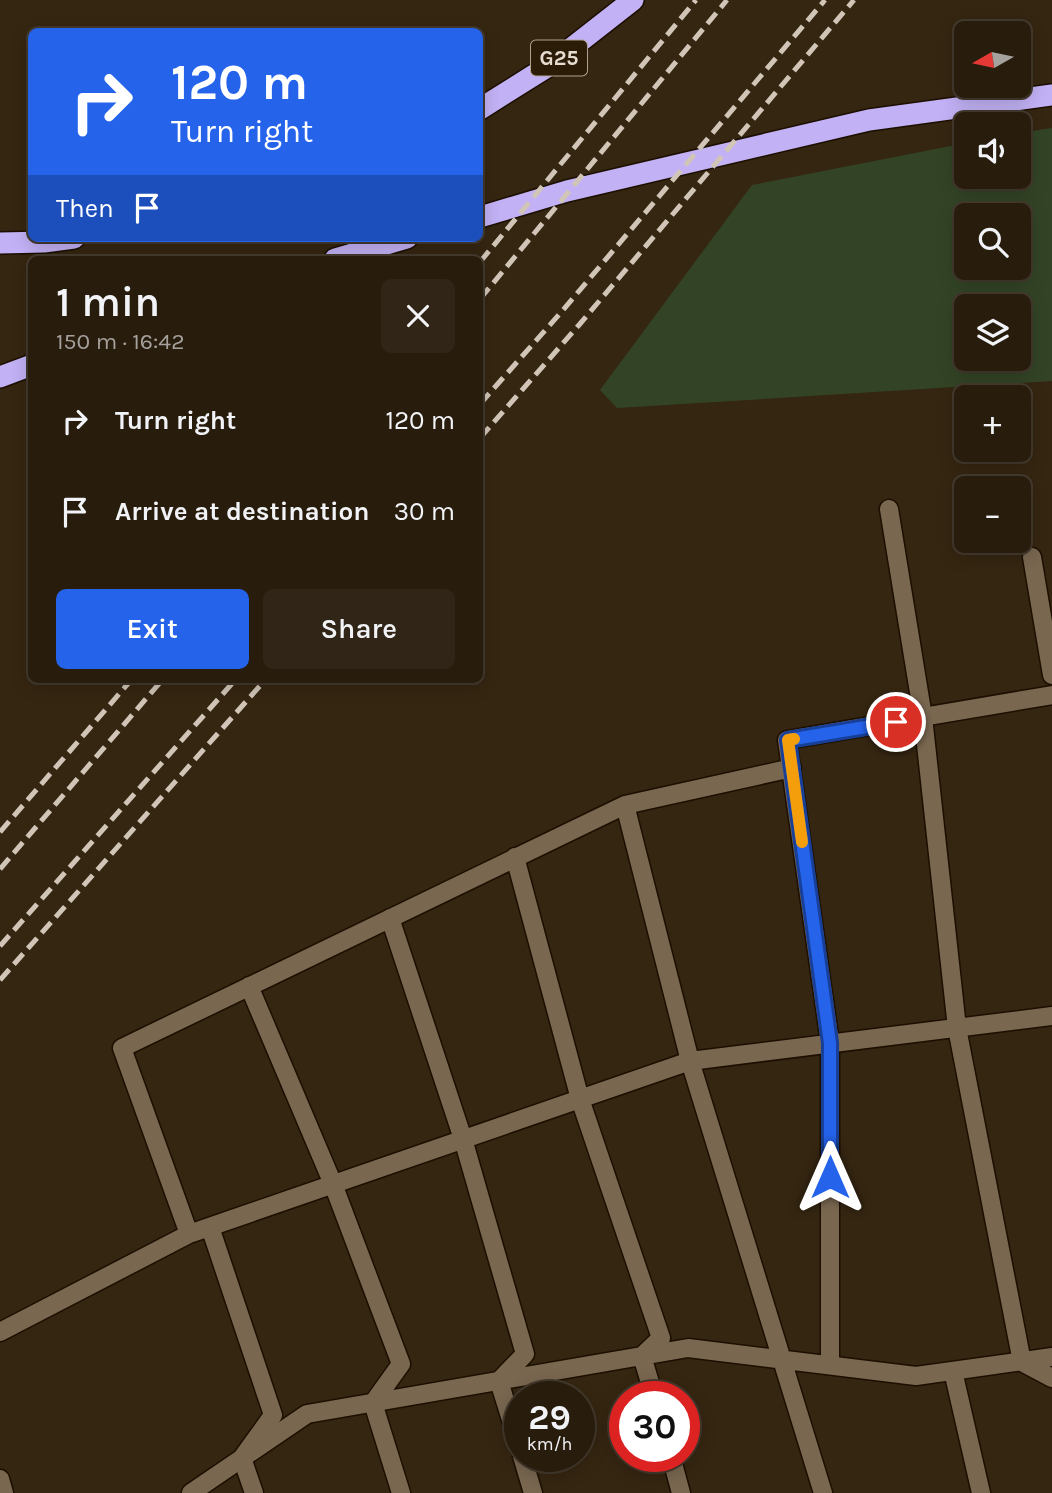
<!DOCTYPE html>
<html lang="en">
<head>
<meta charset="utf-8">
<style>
	body { margin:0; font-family:Karla,sans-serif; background:#302516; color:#f1f3f6; height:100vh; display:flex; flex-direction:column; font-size:26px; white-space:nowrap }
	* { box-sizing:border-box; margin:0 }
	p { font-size:23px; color:#a5a19d }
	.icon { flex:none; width:38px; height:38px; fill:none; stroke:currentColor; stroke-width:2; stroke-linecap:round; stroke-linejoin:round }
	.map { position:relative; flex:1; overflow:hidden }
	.side { position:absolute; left:28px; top:256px; width:455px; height:427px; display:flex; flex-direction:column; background:#281c0d; border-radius:10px; box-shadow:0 4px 18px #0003,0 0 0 2px #443a2e }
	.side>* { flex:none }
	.banner { position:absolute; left:28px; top:28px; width:455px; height:214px; border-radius:10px; box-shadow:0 4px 18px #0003,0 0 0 2px #443a2e; background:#2563eb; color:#fff; overflow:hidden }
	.needle { width:46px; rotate:261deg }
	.tools { position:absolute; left:954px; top:21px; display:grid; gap:14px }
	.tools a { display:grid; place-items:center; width:77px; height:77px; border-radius:10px; background:#281c0d; box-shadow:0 4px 18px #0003,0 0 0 2px #443a2e; font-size:35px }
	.speed { position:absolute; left:504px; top:1381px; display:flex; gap:14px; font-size:35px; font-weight:700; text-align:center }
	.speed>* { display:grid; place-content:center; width:91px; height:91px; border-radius:50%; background:#281c0d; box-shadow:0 4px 18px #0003,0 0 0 2px #443a2e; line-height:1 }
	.speed small { font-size:18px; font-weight:400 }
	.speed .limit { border:10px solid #d22; background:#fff; color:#111 }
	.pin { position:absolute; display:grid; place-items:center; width:60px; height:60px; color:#fff; margin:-30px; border:4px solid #fff; border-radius:50%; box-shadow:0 2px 7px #0007 }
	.me { position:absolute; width:77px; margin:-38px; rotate:0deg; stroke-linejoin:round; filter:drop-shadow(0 0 5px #0008) }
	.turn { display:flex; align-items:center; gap:24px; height:147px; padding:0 28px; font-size:32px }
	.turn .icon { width:91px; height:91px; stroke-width:2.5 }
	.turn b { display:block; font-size:49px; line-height:60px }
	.then { display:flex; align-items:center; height:66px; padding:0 28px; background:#0003; gap:14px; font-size:26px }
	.round { display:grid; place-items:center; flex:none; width:74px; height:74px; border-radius:10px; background:#302516 }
	.head { display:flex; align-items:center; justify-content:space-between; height:119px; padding:0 28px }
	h1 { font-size:42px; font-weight:600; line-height:52px }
	.button { display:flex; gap:14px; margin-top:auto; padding:14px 28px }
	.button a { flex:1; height:80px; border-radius:10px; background:#2563eb; color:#fff; font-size:28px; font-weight:600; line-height:80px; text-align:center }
	.button a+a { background:#302516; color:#f1f3f6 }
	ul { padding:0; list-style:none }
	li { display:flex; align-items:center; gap:21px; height:91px; padding:0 28px }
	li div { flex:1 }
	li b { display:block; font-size:26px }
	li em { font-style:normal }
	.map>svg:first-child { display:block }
	.green { fill:#334426; fill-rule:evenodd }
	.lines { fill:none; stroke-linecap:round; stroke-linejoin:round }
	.minor-casing { stroke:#1c0f00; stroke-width:21 }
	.highway-casing { stroke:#1c0f00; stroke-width:24 }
	.minor { stroke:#796750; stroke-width:18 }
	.highway { stroke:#c2b1f5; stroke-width:21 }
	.rail { stroke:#d0c5b7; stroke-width:5; stroke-dasharray:14 7; stroke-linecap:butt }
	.route-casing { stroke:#184099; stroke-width:18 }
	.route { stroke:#2563eb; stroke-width:12 }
	.slow { stroke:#f59e0b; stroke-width:12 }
	.labels { text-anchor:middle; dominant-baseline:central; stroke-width:7; stroke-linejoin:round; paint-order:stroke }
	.shield { fill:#2b1c07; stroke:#aea293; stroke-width:2 }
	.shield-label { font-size:21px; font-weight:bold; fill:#e6dccf }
</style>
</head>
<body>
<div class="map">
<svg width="1052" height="1493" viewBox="0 0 1052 1493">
	<rect width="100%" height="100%" fill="#352611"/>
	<!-- green -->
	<path class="green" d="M1052,128V381L617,408L600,390L752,185L966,143V177H1018L1019,133ZM1018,215V268H966V215ZM966,306H1018V359H966Z"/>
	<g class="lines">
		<!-- minor casing -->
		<g class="minor-casing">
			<path id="minor" d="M889,509L923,717L957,1028L1022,1362L1052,1378
				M1032,557L1052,675
				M625,805L792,768
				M515,857L580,1099L661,1338L642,1356L654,1396
				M390,918L463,1139L525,1354L499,1381L520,1449
				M249,986L333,1184L401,1364L373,1403L401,1493
				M210,1227L273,1415L242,1458L254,1493
				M0,1332L189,1234
				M830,1365V1043L787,740L1052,695
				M953,1371L981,1493
				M522,1456L533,1493
				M671,1456L681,1493
				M0,1479L4,1493
				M191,1493L307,1414L688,1348L916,1376L1052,1357
				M823,1493L690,1061L625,805L122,1048L189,1234L690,1061L1052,1016"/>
		</g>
		<!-- highway casing -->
		<g class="highway-casing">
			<path id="highway" d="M480,109L550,65L633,0
				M480,217L567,191L869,120L1052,95
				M0,243L44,242L74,238
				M335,259L407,238
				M0,377L32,365"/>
		</g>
		<!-- minor -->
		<use href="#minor" class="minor"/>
		<!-- highway -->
		<use href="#highway" class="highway"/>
		<!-- rail -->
		<path class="rail" d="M480,262L696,0
			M480,299L727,0
			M480,404L563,310L825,0
			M480,438L579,325L854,0
			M0,832L132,679
			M0,869L163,679
			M0,946L236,679
			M0,980L266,679"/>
	</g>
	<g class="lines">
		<!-- route casing -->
		<g class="route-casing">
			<path id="route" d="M830,1177V1043L788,740L896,722"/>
		</g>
		<!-- route -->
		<use href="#route" class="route"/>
		<!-- slow -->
		<path class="slow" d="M794,739L788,740L802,842"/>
	</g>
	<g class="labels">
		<!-- shield labels -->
		<rect class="shield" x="531" y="40.5" width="56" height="35" rx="5"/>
		<g class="shield-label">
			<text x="559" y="58">G25</text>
		</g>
	</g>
</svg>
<div class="tools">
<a><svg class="needle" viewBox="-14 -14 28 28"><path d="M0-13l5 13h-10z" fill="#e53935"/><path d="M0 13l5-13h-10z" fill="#a5a19d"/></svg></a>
<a><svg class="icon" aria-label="sound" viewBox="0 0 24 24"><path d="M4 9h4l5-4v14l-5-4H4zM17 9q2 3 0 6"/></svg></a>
<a><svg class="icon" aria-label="search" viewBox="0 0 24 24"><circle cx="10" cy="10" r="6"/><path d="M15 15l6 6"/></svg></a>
<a><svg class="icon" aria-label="layers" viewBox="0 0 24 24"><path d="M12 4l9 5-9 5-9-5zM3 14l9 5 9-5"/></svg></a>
<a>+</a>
<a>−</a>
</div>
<div class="speed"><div>29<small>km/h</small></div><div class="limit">30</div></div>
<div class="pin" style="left:896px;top:722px;background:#d93025"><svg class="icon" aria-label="arrive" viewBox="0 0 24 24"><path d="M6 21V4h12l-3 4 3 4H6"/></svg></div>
<svg class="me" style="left:830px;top:1177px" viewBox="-20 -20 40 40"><path d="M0-17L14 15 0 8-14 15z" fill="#2563eb" stroke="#fff" stroke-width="4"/></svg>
<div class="banner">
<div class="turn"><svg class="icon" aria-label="right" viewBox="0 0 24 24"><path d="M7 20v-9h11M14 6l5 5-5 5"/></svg><div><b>120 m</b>Turn right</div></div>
<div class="then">Then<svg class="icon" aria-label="arrive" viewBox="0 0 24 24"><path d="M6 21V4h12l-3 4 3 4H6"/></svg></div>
</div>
<section class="side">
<div class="head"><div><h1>1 min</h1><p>150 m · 16:42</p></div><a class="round"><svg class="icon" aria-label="close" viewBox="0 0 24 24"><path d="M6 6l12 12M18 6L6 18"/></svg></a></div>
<ul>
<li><svg class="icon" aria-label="right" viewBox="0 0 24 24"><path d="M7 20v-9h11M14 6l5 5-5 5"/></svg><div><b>Turn right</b></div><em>120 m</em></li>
<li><svg class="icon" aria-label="arrive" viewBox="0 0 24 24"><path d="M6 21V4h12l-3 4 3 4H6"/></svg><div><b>Arrive at destination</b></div><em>30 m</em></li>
</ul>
<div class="button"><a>Exit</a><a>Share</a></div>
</section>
</div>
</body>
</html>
